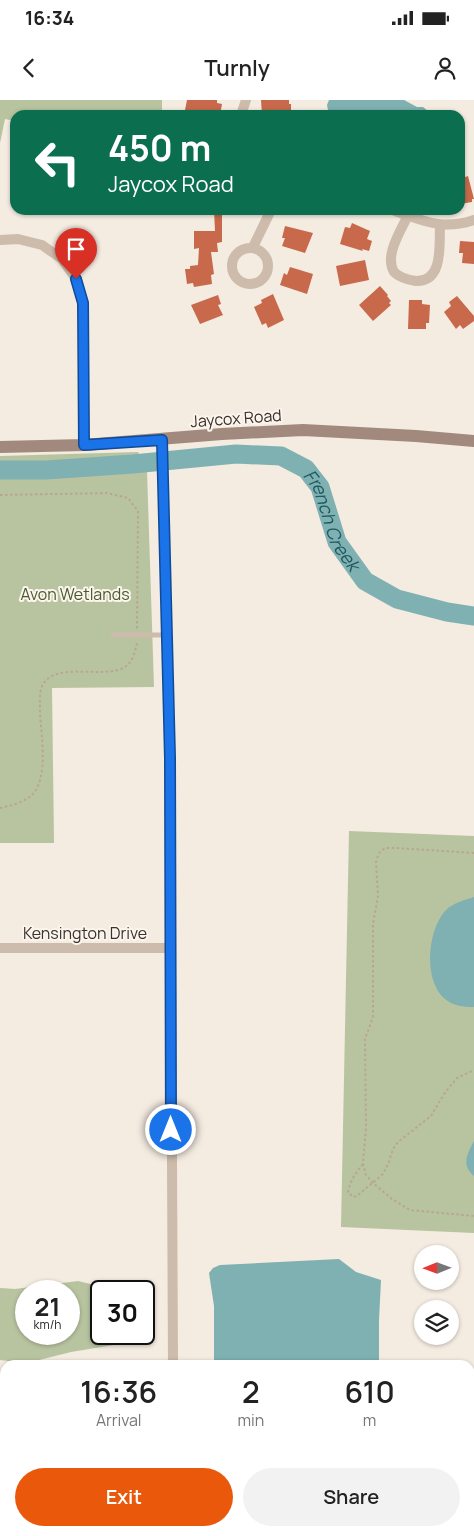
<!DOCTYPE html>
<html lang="en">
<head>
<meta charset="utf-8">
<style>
	body { margin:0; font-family:Manrope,sans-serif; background:#f2f2f2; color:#222; height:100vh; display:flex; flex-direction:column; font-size:19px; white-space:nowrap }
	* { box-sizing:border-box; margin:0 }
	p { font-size:16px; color:#767676 }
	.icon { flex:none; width:28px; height:28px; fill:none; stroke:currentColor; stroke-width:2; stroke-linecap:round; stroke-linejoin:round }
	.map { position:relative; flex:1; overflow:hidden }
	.side { position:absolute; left:0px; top:1260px; width:475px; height:176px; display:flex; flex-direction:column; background:#fff; border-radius:15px 15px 0 0; box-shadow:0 1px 4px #0004 }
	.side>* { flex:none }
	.hud { position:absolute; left:10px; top:10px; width:455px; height:105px; border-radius:15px; box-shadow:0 1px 4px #0004; background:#0b6e4f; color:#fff; overflow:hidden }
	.needle { width:32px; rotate:269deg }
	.controls { position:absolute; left:414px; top:1145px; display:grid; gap:10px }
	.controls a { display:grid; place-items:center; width:45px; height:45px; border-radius:50%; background:#fff; box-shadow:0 1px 4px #0004; font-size:25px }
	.speed { position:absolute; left:15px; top:1180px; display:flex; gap:10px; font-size:25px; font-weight:700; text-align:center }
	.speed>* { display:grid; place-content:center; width:65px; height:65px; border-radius:50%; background:#fff; box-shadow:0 1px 4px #0004; line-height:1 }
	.speed small { font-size:12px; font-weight:400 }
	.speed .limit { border:2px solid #111; border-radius:8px; background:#fff; color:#111 }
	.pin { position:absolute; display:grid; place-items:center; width:42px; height:42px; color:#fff; margin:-51px -21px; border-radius:50% 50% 50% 0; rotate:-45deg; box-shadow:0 0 5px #0007 }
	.pin .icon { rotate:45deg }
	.me { position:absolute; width:55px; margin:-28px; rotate:0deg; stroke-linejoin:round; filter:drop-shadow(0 0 4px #0008) }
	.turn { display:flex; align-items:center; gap:18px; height:105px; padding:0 15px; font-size:22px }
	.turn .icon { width:65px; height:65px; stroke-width:2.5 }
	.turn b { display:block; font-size:35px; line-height:42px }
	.eta { display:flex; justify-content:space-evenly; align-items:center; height:85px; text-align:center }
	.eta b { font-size:30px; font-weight:600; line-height:35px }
	.cta { display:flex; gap:10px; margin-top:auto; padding:10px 15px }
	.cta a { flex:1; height:58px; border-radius:30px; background:#ea580c; color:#fff; font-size:20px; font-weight:600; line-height:58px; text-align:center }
	.cta a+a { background:#f2f2f2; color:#222 }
	.status { display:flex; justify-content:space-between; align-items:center; height:35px; padding:0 25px; background:#fff; direction:ltr }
	.status svg { height:14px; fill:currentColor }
	header { display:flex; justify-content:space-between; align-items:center; height:65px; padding:0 15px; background:#fff; font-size:22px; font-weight:600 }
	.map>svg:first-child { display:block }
	.green { fill:#b8c4a0; fill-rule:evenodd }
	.water { fill:#7fb0b2 }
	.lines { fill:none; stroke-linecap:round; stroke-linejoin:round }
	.river { stroke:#7fb0b2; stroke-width:19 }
	.building { fill:#c8694b }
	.path { stroke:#b9a596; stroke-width:2; stroke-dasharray:2.5 2.5; stroke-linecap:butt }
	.lane { stroke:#cdbbac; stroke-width:5 }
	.street { stroke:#cdbbac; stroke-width:10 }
	.secondary { stroke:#a18a7d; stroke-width:12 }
	.route-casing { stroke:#114b97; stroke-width:12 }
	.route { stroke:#1a73e8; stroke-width:9 }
	.labels { text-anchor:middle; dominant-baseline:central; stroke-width:4; stroke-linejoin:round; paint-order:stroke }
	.street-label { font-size:16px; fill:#3b302b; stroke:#fbf5ee }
	.park-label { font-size:16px; fill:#4a5a2e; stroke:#fbf5ee }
	.water-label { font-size:18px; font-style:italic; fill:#1f5a5e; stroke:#fbf5ee }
</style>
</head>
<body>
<div class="status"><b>16:34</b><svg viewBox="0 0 49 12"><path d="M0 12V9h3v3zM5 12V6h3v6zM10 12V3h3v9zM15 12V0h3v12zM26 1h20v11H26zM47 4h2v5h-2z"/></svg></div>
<header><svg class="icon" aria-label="back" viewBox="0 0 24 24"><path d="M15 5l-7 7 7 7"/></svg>Turnly<svg class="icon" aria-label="person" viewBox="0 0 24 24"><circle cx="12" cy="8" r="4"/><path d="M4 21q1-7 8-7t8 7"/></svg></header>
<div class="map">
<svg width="474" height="1436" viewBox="0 0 474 1436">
	<rect width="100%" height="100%" fill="#f4ebe1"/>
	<!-- green -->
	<path class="green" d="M0,0H162V15H15V21L5,19L0,43Z
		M138,352L147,371L154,587L52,588L54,743H0V356Z
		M349,731L474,736V1133L341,1127Z
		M78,1181L119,1191H101V1234H137L132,1242L71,1252L27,1263L0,1260V1188L15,1189ZM69,1191V1234H26V1191Z"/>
	<!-- water -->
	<path class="water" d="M329,0H404L417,7H423L428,11L427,15H329L327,5Z
		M474,797V907C464,907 453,906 445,899C423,881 427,830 446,810C453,803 465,800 474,797Z
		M474,1041V1076C461,1065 467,1054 474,1041Z
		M339,1159L356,1172L381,1180L379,1220V1265H214V1206L209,1173L213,1168L220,1165Z"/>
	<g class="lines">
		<!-- river -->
		<path class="river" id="s1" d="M0,370H46L133,364L236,354L281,356L306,369L320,387L337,442L365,481L397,499L447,512L474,516"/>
	</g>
	<!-- building -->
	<path class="building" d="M187,0H217V3L222,4L220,15H208L185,10Z
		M261,0H289V4H291V14L262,15Z
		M468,76L474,99H472V102L460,104V79Z
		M214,110H222V142L217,143L218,152H211L214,174L211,175L212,184L194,187L193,183L187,184L185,169H190V166L198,165L199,148L194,149V131H215Z
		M352,123L370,131L367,139L372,141L369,151L362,149L363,151L340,144L345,127L350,128Z
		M285,126L313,133L305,153L282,146L285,138H282Z
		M460,141L474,142V164L462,163L463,153H459Z
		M365,160L369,180L340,186L336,166Z
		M290,167L313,174L307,194L280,185L284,173L287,175Z
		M380,186L388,195L387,196L391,201L389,203L391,205L373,221L359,205Z
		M273,194L284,220L268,228L266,223L262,225L254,207L262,203L261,200Z
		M218,195L221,204L218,205L223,215L200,224L191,205Z
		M457,196L474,216V221L463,229L460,225L456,229L444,212L451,206L449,202Z
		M409,200H422V204L430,205L429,223H426V229H408Z"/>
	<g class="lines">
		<!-- path -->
		<path class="path" d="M0,395L107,393L128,398L138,411L137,529
			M0,708C10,706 24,702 32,695C49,678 41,634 40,613C40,604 39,594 42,586C55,560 104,580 125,567C133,562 135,551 137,543
			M474,753L395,748H385L379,753L376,762L378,796L373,824V917L365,939L366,1027L363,1064L366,1075L373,1083L392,1099L410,1110L474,1116
			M363,1064C356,1072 350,1081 348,1092L353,1097L357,1096L383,1074L389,1062L393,1049L398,1042L431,1016L444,994L457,978L474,970"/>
		<!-- lane -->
		<path class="lane" d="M113,535H167"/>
		<!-- street -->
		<path class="street" d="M241,15L246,0
			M392,110C422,120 441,131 474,120
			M408,115C401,131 384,155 394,172C400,178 408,180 416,181C444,182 439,144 440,125
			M0,140L18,139L42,145L62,159L76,179L83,203L84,345
			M253,147L271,110
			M232 166a18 18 0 1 1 36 0a18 18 0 1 1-36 0Z
			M162,340L170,658L173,1265
			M0,848H171
			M174,1431L175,1436"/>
		<!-- secondary -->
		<path class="secondary" d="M0,347L84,345L222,334L303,330L416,336L474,341"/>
	</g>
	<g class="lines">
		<!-- route casing -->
		<g class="route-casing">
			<path id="route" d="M76,179L83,203L84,345L162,340L170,658L171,1030"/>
		</g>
		<!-- route -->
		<use href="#route" class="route"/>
	</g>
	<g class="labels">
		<!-- street labels -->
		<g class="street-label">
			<text transform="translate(236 318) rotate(-4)">Jaycox Road</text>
			<text x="85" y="833">Kensington Drive</text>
		</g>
		<!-- park labels -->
		<g class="park-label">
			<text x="75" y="494">Avon Wetlands</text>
		</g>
		<!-- water labels -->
		<g class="water-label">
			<text stroke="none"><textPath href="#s1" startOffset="368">French Creek</textPath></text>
		</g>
	</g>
</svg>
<div class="controls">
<a><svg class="needle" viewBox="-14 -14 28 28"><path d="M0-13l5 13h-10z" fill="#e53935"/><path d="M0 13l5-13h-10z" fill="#767676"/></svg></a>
<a><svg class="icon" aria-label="layers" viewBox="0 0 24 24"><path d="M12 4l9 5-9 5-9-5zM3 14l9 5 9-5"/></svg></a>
</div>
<div class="speed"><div>21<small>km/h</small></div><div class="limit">30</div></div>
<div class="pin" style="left:76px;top:179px;background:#d93025"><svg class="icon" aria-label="arrive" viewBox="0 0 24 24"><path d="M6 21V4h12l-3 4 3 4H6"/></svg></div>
<svg class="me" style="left:171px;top:1030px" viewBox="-20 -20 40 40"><circle r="17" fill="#1a73e8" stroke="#fff" stroke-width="3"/><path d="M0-11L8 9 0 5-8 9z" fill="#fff"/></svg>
<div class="hud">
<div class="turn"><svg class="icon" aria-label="left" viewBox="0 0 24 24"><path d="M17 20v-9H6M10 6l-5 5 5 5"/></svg><div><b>450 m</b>Jaycox Road</div></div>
</div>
<section class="side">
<div class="eta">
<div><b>16:36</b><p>Arrival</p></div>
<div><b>2</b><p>min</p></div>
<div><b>610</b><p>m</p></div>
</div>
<div class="cta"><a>Exit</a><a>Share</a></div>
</section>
</div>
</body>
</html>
